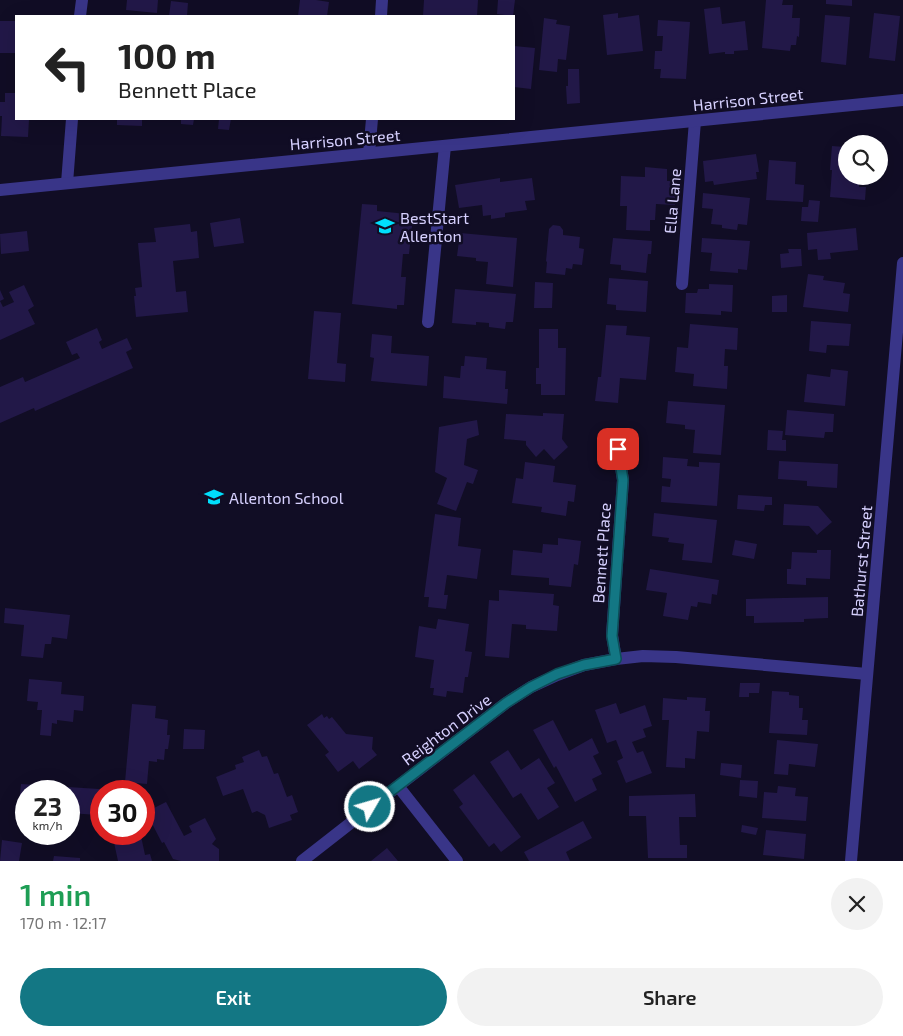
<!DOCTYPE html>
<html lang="en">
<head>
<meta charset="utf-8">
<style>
	body { margin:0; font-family:"Exo 2",sans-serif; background:#f2f2f2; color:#222; height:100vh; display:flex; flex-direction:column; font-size:19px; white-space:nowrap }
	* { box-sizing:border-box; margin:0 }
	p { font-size:16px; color:#767676 }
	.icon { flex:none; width:28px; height:28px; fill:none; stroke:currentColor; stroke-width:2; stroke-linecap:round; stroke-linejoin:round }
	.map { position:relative; height:861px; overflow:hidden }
	.drawer { display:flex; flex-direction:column; background:#fff; flex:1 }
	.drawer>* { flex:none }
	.banner { position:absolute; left:15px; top:15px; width:500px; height:105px; border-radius:0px; box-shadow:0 5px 20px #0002; background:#fff; color:#222; overflow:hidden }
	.controls { position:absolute; left:838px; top:135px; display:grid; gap:10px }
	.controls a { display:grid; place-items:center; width:50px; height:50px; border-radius:50%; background:#fff; box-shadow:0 5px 20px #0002; font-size:25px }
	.speed { position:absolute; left:15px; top:780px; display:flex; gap:10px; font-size:25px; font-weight:700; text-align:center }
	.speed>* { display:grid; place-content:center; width:65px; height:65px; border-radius:50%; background:#fff; box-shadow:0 5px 20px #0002; line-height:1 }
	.speed small { font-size:12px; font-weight:400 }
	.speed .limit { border:8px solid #d22; background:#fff; color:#111 }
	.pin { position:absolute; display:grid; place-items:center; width:42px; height:42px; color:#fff; margin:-21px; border-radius:10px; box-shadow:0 2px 8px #0006 }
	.me { position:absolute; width:55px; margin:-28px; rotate:52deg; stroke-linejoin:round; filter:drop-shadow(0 0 4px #0008) }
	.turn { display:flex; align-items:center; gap:18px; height:105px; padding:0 20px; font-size:22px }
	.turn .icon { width:65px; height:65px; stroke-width:2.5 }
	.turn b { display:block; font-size:35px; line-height:42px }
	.round { display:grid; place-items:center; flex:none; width:52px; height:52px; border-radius:26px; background:#f2f2f2 }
	.head { display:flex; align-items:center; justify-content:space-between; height:85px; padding:0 20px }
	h1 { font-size:30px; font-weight:600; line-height:38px; color:#1e9e55 }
	.primary-button { display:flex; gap:10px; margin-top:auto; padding:10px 20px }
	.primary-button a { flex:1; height:58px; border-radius:30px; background:#137784; color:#fff; font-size:20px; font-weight:600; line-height:58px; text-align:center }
	.primary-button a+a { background:#f2f2f2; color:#222 }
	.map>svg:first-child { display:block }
	.building { fill:#221848 }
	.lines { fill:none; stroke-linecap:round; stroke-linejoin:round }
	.minor { stroke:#393588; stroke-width:12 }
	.tertiary { stroke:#393588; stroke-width:12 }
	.route-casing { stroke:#0c4d56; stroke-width:12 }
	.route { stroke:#137784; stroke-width:9 }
	.labels { text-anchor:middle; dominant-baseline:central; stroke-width:5; stroke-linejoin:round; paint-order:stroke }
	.street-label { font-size:16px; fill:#d7d1ff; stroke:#110d25 }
	.poi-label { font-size:16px; fill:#d7d1ff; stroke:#110d25; text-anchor:start }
</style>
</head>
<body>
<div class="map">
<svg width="903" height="861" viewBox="0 0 903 861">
	<rect width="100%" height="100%" fill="#110d25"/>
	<!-- building -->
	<path class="building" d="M127,0H158L157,13L126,10Z
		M300,0H316L329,2L327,16H298Z
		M424,0H478L477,16L461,15V16H423Z
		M498,0H515L513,16L497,14Z
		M766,0H783L782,5H793L792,18H800L799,37L797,36L796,45H791L790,51L762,48Z
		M826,0H852V6L826,4Z
		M171,1L188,3L187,16H169Z
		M720,7L722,24L745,21L748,50L734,51V54H725V52L709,54L704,9Z
		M618,13V18L639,15L643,51L607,55L603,15Z
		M874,13L900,16L895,61L869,58Z
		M825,15L850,17L846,65L821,62Z
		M544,18L557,20L556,24L570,26L566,60L558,59L557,72L539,70Z
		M658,20L690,22L686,79L660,78L661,69H654L655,51H662L663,36H657Z
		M0,21H16V53H0Z
		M514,46L535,48L531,89L514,87Z
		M568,69H579L580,103L567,104L566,86H568Z
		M5,93H16V119H29L28,137L1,136L2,116H0V102H5Z
		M117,119H142V126L117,125Z
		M181,119H194L193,125L181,124Z
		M219,119H231L229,130L218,129Z
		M832,146L845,147L844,156L846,157V176H860L859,187H866L865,200L830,197L832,170H830Z
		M756,154L759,172H756L757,179L714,185L713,181L705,182L703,161Z
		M769,160L796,162L795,184L804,185L803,202L766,200Z
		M645,167L667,169V181H676L675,205L656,204L655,220H650V231L626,230L627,206H620L621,176L645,177Z
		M500,178V182L532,178L535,200L525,201L527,210L505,213V217L491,219V215L483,216L482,205L459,208L455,185Z
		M703,193L750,198L747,225L738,224L737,230L722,228V225L711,224L713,209L702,208Z
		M809,200L820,201L818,222L801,221L802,207H808Z
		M362,204L377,205V211L407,214L406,225L412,226L409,254H403L401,277H406L404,305H397V309L352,304Z
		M240,218L244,243L214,247L210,223Z
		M190,224L191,232L197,231L199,258L173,261L176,292L186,291L188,312L136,317L134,296H136L135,288L142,287L138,243L156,242L154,228Z
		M553,225L560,226L563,230V235L580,237L579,248L584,249L582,265L573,264L572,269L566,268L565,275L546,273L547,262L546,261L549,229Z
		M856,228L858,250L830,253L831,259L818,260L817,249L808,250L807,233Z
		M27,231L29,251L1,254L0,234Z
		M460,233L517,238L513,287L486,284L488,262L476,261V258L457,256Z
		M613,238L652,241L651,254H648L646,273L621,270V265L610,264Z
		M702,238L750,241L747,270L738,269V273L710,271L712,253L701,252Z
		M788,249H801L802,266L781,268L780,254L789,253Z
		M808,274L824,276L823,280L845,283L843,293L850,294L848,312L803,307Z
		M609,278L648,281L646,312L616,310V305L607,304Z
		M535,282L553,283L552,308H534Z
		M709,284L733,285L732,312L721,311V315L685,313L686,293H697L698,289H709Z
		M24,285L34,306L28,310L35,324L0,340V290L4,299L0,301L3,307L14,302L9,292Z
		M455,289L516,294L513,322H506L505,329L489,327V323L476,322V325L452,323Z
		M787,295V312H772V296Z
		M314,311L341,313L337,363L346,364L345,382L308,379Z
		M811,321L851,324L849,346L827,345L826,353L809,351Z
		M690,324L738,328L737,350L725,349L724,366H728L727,389L693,386L694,374L675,372L677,347L688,348Z
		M606,325L627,326L626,335L650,337L646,380L620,378L618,403L595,401L598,377H601Z
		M97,328L102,340L99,342L102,349L127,338L132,349L126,352L133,368L35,411L34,408L0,423V387L23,377L25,382L80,358L77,353L72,355L66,342Z
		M539,329H558V348H566L565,395H541V384H536V368H539Z
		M372,334L392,336L391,353L429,356L427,386L371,381L374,358L370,357Z
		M465,356L487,358L486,369L506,371L505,389H508L507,404L443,398L444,376L460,378L461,366H464Z
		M831,369L848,371L845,406L804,402L807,374L830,377Z
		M668,401L725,405L721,455L693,453L695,430L685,429V425L666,423Z
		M787,410L834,414L833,432H825L824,438L785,435Z
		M543,413L564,414L562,439L568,447L554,460L544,449L536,457L526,445V441L504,439L506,414L543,416Z
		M477,420L479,435L467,439L464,465L478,470L473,484L467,482L456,511L437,504L447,478L435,472L439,427Z
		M768,430L783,431L782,440H786V451L767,450Z
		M663,457L688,459L687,466L699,467V462L720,463L717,506L661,502L662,486L670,487L671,479L662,478Z
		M779,461L838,464L837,488L807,486V481L778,479Z
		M525,462L555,466L553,482L576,485L574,502L568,501L566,516L541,512L542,507L512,503L516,478L523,479Z
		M738,495L772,497V505H765L764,511L737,509Z
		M784,504L818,506L832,522L817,535L809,526L783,525Z
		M654,513L717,520L712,563L682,560L684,544L668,542L669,538L652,536Z
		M435,514L461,518L458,546L481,549L477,579L447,575L444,595H448L446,609L428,607L429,597H424Z
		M558,538L581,541L578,565L574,564L571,587L549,585V578L511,575L513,550L542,553L543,544L558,545Z
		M735,540L757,544L754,559L732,555Z
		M817,550H831L830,579L806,578V585L787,584V569H791L792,552L817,553Z
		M650,569L719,580L717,595L712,594L711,604L698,602L697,607L691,606L688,620L663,616L667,593L646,590Z
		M499,590L554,594L553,605L559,606L557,631L526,629V625L512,624L509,658L485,656L489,600L499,601Z
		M828,597V618L804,619V622L754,623V616H746V599Z
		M5,608L70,615L67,639L52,637L51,644H45L43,658L21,656L24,625L4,623Z
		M438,619L469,624L465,651L472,652L468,677H465L463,693L447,691L446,697L433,695L434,688H430L434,660L415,657L419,626L436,629Z
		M29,679L62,682L61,694L84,696L83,711L74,710L73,722L57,720V724L52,723L51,736L40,735L42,710H37L38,702L27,701Z
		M740,683H760L759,693H749V697H739Z
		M772,691L789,692V695L799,696V708H803L802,720H808L807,735L769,733Z
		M687,697L706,698L705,711H710L709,732L697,731L695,759L685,758V768L666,767L669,720H662L663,698L687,700Z
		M616,703L620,714L645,705L652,726L643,729L646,737L632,742L637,753L643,751L652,773L626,783L617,761L623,758L616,740L607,743L595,710Z
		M132,704L156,706L155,718L168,720L167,735H170L168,749H165L164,760L157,759V762L149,761L147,784L125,782Z
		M322,714L324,718L327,716L329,719L332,717L346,734L373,737L372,749L377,755L359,769L353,761L338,772L325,755L329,752L307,725Z
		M553,720L569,751L592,738L599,753L593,756L602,774L592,779L597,790L575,802L556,766L554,768L533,730Z
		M184,729L205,730L204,749H183Z
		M777,740L818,744L815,767L789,764L788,775L774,774Z
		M259,750L262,757L267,756L274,774L278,773L287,797L292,795L298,812L290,815L292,820L269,828L265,815L257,811L252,813L243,789L223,796L216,777L236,769L235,765L244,762L242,757Z
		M508,750L521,770L539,758L555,783L547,788L559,807L538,820L521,793L513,798L490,762Z
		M721,763L742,765L741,778L720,775Z
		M474,774L521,837L501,852L494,843L489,847L459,807L463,804L453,790Z
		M740,780L758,781L757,798L739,796Z
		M21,784L99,789L98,815L69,813V791H26V804H19Z
		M778,786L796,788L795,796L808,797L806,821L762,818L764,792L777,793Z
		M695,794L696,817H679L680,845H687V858H648L646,816H629V796Z
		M166,802L184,836L192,832L189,826L205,818L216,839L212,844L219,849V861H181L173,859L164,842L162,843L146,812Z
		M583,821L592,838L566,852L570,861H529L524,852Z
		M742,825L758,828L756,835L741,832Z
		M766,830L806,834L804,859L763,855Z
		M133,835V838L141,836L145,855L150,854L152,861H118L113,838Z
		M2,840L22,843L19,861H0Z
		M387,848L398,861H371Z
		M54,856L80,858V861H53Z"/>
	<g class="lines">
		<!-- minor -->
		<path class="minor" d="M80,16L82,0
			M381,16L382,0
			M369,153L372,119
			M67,183L72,119
			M682,284L695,121
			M428,322L445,146
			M616,659L612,635L623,480L618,449
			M398,786L457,861
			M302,861L398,786L506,703L531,687L557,675L584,665L616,659L643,656L676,657L867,674
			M851,861L903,263"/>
		<!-- tertiary -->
		<path class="tertiary" d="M0,190C301,160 602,130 903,100"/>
	</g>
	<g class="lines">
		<!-- route casing -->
		<g class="route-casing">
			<path id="route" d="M370,807L506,703L531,687L557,674L584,665L616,659L612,636L623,480L618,449"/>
		</g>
		<!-- route -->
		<use href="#route" class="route"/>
	</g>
	<!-- icons -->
	<defs>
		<g id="school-bare" transform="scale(1.5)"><path d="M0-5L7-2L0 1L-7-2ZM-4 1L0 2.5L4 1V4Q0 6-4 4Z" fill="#00dffc" stroke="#110d25" stroke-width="2.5" paint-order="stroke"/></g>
	</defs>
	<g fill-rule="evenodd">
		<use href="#school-bare" x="385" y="226"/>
		<use href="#school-bare" x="214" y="497"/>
	</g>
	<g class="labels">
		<!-- street labels -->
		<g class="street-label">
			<text transform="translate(748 99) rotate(-6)">Harrison Street</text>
			<text transform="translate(345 139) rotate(-5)">Harrison Street</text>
			<text transform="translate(672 201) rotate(-85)">Ella Lane</text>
			<text transform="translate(601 553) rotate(-86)">Bennett Place</text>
			<text transform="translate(861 561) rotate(-85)">Bathurst Street</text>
			<text transform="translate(446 729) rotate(-37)">Reighton Drive</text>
		</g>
		<!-- poi labels -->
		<g class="poi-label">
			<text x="400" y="217">BestStart<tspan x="400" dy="18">Allenton</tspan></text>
			<text x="229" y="497">Allenton School</text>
		</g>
	</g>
</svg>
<div class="controls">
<a><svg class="icon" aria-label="search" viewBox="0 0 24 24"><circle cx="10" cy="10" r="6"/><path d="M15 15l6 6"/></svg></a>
</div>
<div class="speed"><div>23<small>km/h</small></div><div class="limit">30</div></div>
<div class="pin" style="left:618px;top:449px;background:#d93025"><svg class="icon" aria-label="arrive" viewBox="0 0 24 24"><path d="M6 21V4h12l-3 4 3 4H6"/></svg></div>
<svg class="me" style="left:370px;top:807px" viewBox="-20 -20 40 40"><circle r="17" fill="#137784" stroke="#fff" stroke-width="3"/><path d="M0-11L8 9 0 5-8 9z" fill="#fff"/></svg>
<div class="banner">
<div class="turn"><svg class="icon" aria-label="left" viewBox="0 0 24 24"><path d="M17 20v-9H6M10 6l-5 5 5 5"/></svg><div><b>100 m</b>Bennett Place</div></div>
</div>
</div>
<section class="drawer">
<div class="head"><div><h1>1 min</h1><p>170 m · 12:17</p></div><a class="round"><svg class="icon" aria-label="close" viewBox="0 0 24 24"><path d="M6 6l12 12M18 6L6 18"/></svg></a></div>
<div class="primary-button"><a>Exit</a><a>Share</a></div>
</section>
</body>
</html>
